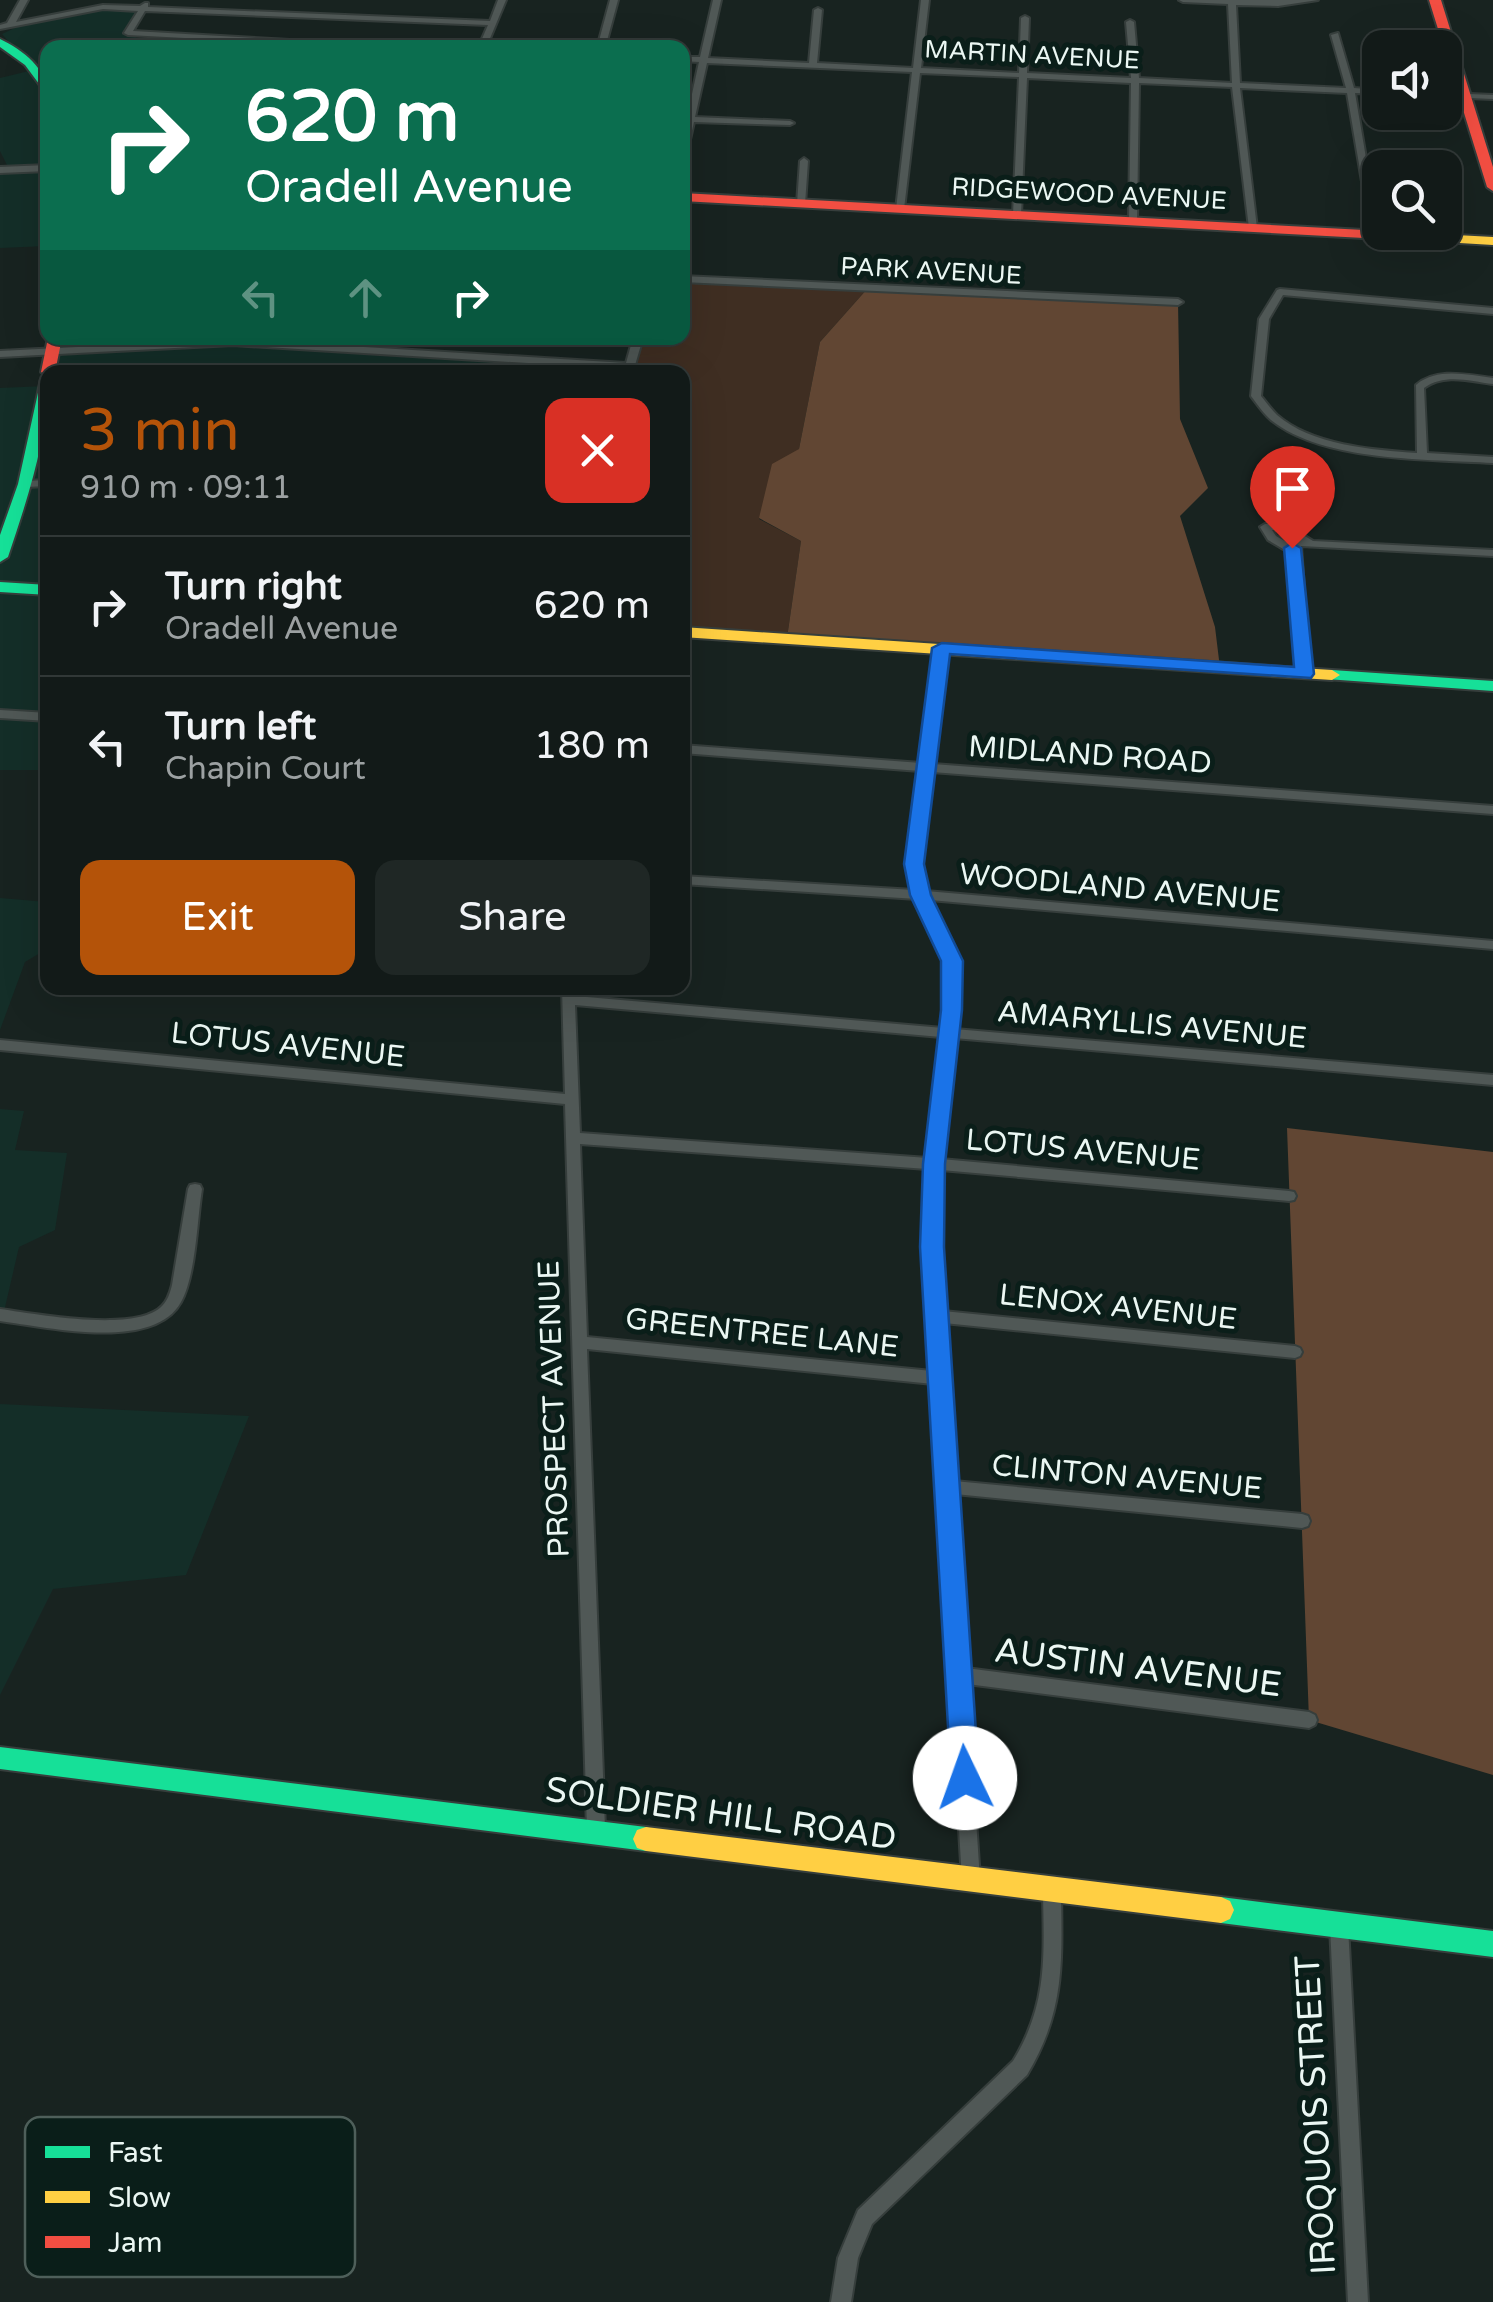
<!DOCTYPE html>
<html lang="en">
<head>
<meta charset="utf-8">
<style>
	body { margin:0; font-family:"Varela Round",sans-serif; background:#1f2725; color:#f1f3f6; height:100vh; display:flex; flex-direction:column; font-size:38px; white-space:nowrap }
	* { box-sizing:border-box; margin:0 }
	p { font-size:32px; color:#9ca1a2 }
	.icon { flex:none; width:55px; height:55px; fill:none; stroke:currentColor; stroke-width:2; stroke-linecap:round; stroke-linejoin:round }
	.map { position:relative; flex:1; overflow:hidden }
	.sheet { position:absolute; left:40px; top:365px; width:650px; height:630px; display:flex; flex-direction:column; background:#121a18; border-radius:20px; box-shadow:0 10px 40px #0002,0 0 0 2px #313837 }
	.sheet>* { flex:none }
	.guide { position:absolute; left:40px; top:40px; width:650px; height:305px; border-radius:20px; box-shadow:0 10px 40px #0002,0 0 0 2px #313837; background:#0b6e4f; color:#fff; overflow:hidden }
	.tools { position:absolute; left:1362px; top:30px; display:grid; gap:20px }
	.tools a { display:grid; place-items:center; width:100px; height:100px; border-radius:20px; background:#121a18; box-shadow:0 10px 40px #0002,0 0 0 2px #313837; font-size:50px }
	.pin { position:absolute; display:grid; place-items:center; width:85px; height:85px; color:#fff; margin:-102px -42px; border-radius:50% 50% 50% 0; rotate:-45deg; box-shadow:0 0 10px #0007 }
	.pin .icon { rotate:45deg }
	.me { position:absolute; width:110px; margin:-55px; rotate:357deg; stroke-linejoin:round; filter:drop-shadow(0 0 8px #0008) }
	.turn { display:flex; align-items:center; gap:35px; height:210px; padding:0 40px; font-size:45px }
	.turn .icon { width:130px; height:130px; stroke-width:2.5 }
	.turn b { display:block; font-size:70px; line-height:85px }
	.lanes { display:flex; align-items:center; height:95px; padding:0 40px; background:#0003; justify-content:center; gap:50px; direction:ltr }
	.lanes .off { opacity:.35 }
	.round { display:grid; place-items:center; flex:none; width:105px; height:105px; border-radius:20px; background:#1f2725 }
	.headline { display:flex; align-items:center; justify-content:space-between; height:170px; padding:0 40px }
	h1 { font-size:60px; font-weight:600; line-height:75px; color:#b45309 }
	.action { display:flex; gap:20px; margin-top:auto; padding:20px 40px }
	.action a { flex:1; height:115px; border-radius:20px; background:#b45309; color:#fff; font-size:40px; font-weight:600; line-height:115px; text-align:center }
	.action a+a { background:#1f2725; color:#f1f3f6 }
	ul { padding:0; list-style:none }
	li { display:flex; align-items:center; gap:30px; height:140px; padding:0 40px; border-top:2px solid #313837 }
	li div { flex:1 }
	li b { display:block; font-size:38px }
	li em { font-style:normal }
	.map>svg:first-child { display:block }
	.built { fill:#142e28 }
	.green { fill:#3f2e22 }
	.forest { fill:#614633 }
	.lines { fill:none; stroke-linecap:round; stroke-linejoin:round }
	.street-casing { stroke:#363e3c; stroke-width:4 }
	.fast-casing { stroke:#363e3c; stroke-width:4 }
	.slow-casing { stroke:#363e3c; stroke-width:4 }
	.jam-casing { stroke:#363e3c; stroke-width:4 }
	.street { fill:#505856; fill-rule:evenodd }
	.fast { fill:#16e098; fill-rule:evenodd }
	.slow { fill:#ffcf43; fill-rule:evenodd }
	.jam { fill:#f24e42; fill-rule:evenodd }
	.route { fill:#1a73e8; stroke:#114b97; stroke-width:2.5 }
	.labels { text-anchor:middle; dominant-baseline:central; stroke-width:10; stroke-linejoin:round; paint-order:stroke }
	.far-street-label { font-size:25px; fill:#ebf7f3; stroke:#0a1e19 }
	.street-label { font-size:30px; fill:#ebf7f3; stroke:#0a1e19 }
	.near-street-label { font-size:35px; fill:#ebf7f3; stroke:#0a1e19 }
	.key { fill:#0a1e19; stroke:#4e5f5a; stroke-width:2.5 }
	.key-label { font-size:28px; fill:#ebf7f3 }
</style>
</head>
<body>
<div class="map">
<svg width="1493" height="2302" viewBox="0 0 1493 2302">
	<rect width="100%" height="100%" fill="#182320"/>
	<!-- built -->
	<path class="built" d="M103,7L143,8L128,33L137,36L130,47L48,48L47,246L0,248V174L9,169L0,151V78L33,70L2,34L36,18Z
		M55,338H182L181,343L233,342L631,366L629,372H48Z
		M47,379V770H0V388L46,386Z
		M0,898L47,902L48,941L40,953L25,962L0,1030Z
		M0,1109L24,1111L15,1150L67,1153L55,1230L19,1247L3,1316L0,1315Z
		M0,1404L249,1416L186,1575L53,1589L0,1695Z"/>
	<!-- green -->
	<path class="green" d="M683,279L868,288L820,342L799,449L759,519L801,541L787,638L683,632L682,372H629L638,338H682Z"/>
	<!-- forest -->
	<path class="forest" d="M868,288L1178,302L1180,419L1208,488L1180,516L1215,627L1220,668L787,638L801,541L759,518L772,464L799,449L820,342Z
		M1287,1128L1493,1152V1775L1309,1720Z"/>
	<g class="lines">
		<!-- street casing -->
		<g class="street-casing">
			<path id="street" d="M20,0H28L16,22L103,5L140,6L145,3H148V7L490,21L498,0H506L486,48H478L488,25L145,11L133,31L432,48H371L128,35L124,33L138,11L103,9L0,29V25L7,23Z
				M610,0H618L605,48H597Z
				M713,0H721L708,58L809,63L814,10L818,8L822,10L817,63L913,68L921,0H929L921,68L1019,73L1021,18L1025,16L1029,18L1027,73L1131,78L1126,22L1130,20L1134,22L1139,78L1232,83L1228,4L1183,2L1179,0H1318L1278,6L1236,5L1240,83L1346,88L1331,35L1338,33L1354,88L1380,90V94L1355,93L1379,235L1375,238L1371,235L1347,93L1240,88L1257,228L1253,231L1249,228L1232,87L1139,83L1137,221L1133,224L1129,221L1131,83L1027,78L1021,215L1017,218L1013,215L1019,77L920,73L904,209L900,212L896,209L912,72L707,63L695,117L790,121L794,123L790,125L694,122L686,157L682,159V136L686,122L682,121V117H687L699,62L682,61V57H700Z
				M1445,93L1493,95V99L1445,97Z
				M804,158L808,161L805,204L801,207L797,204L800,161Z
				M48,165V171L0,173V167Z
				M682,276L1178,299L1183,302L1178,305L682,282Z
				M1280,289L1493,308V314L1283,295L1269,319L1261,396C1266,402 1271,409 1277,415C1311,445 1373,450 1417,453L1416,385C1437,367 1467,375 1493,378V384C1470,381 1444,373 1424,388L1427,453L1493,457V463C1429,459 1323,462 1271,420C1264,414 1257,404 1251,396L1259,319L1277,290Z
				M633,338H643L633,372H625V369L233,345L0,357V351L233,339L626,363Z
				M48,480V486L25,487L20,484L25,481Z
				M1285,524L1313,541L1493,550V556L1301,546L1310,674L1304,677L1298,674L1290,553L1268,540L1260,527L1265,524ZM1272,530H1283L1299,540L1291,541L1290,544L1276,536Z
				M942,645L948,648L933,764L1493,806V814L932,772L920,864L926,891L1493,941V949L930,900L958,961L955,1029L1493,1075V1085L954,1038L941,1159L1289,1191L1294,1192L1296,1196L1294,1200L1289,1201L941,1170L939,1247L943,1311L1295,1346L1300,1348L1302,1352L1300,1356L1295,1358L944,1323L954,1481L1302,1514L1308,1516L1310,1521L1308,1526L1302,1528L955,1494L966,1668L1309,1712L1315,1715L1317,1720L1315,1725L1309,1728L967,1684L980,1880L977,1886L971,1889L965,1886L962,1880L933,1384L587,1349L605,1829L602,1835L596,1837L590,1835L587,1829L565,1104L0,1050V1040L565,1094L562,988H574L575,996L943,1028L946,961L917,899L682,884V876L914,890L908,864L920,771L682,753V745L921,763L936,648ZM575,1005L941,1037L928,1158L580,1133ZM580,1144L927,1169L925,1247L932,1371L587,1337Z
				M0,710L48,713V721L0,718Z
				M195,1184L200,1185L202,1189C197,1220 196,1275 181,1302C154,1352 46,1327 0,1321V1309C36,1314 136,1333 162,1306C168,1300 170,1293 172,1285L188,1189L190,1185Z
				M1052,1882L1058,1885L1061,1891C1062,1963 1065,2011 1027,2075L872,2224L858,2258L851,2302H831L838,2258L858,2210L1013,2061C1048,2004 1044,1956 1043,1891L1046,1885Z
				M1339,1917L1345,1920L1348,1926L1368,2302H1348L1330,1926L1333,1920Z"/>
		</g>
		<!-- fast casing -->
		<g class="fast-casing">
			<path id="fast" d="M0,39C23,50 48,69 48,96L25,65L0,47Z
				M48,375C48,439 28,497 8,557L0,562V535L18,484L41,379Z
				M0,582L48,585V595L0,592Z
				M1332,670L1493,681V691L1326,679V671Z
				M0,1747L646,1827L655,1830L659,1839L655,1848L646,1851L0,1769Z
				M1221,1897L1493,1931V1957L1221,1923L1212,1919L1208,1910L1212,1901Z"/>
		</g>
		<!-- slow casing -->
		<g class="slow-casing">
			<path id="slow" d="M1364,230L1493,237V245L1359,237V231Z
				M682,627L1332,670L1340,675L1332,680L682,637Z
				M646,1827L1221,1897L1230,1901L1234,1910L1230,1919L1221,1923L646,1851L637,1848L633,1839L637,1830Z"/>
		</g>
		<!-- jam casing -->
		<g class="jam-casing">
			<path id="jam" d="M1429,0H1441L1493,167V191L1487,187Z
				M682,193L1364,230L1370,234L1364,238L682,201Z
				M48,338H62L55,372H48V376L41,372Z"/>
		</g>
		<!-- street -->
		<use href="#street" class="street"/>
		<!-- fast -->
		<use href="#fast" class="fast"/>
		<!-- slow -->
		<use href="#slow" class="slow"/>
		<!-- jam -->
		<use href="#jam" class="jam"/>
	</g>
	<!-- route -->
	<path class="route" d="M1292,543L1301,548L1314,674L1311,678L950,654L924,864L931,895L963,961L962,1010L945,1164L944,1247L979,1778L975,1787L965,1791L955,1787L951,1778L920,1247L923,1164L941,1010V961L910,895L904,864L932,648L942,643L1294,667L1284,548Z"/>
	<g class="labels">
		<!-- far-street labels -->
		<g class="far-street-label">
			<text transform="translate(1032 55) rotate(3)">MARTIN AVENUE</text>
			<text transform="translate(1089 194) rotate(3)">RIDGEWOOD AVENUE</text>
			<text transform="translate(931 271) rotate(3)">PARK AVENUE</text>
		</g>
		<!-- street labels -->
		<g class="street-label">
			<text transform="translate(1090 755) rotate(4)">MIDLAND ROAD</text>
			<text transform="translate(1120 888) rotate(5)">WOODLAND AVENUE</text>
			<text transform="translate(1152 1025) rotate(5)">AMARYLLIS AVENUE</text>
			<text transform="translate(288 1045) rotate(6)">LOTUS AVENUE</text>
			<text transform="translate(1083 1150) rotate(5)">LOTUS AVENUE</text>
			<text transform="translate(1118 1307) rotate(6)">LENOX AVENUE</text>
			<text transform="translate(762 1333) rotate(6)">GREENTREE LANE</text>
			<text transform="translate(554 1409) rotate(-92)">PROSPECT AVENUE</text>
			<text transform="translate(1127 1477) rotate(5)">CLINTON AVENUE</text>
		</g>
		<!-- near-street labels -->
		<g class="near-street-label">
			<text transform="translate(1138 1668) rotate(7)">AUSTIN AVENUE</text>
			<text transform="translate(721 1814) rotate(8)">SOLDIER HILL ROAD</text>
			<text transform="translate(1316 2115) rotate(-93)">IROQUOIS STREET</text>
		</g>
	</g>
	<!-- legend -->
	<rect x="25" y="2117" width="330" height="160" rx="15" class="key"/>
	<rect x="45" y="2146" width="45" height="12" fill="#16e098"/>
	<rect x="45" y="2191" width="45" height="12" fill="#ffcf43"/>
	<rect x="45" y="2236" width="45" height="12" fill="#f24e42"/>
	<g class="key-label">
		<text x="108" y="2162">Fast</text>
		<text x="108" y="2207">Slow</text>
		<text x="108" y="2252">Jam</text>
	</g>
</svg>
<div class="tools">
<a><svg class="icon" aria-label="sound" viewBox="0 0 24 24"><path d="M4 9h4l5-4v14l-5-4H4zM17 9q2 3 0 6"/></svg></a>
<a><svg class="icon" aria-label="search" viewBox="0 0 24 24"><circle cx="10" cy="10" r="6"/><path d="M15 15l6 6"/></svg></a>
</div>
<div class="pin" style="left:1292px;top:548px;background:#d93025"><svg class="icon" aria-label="arrive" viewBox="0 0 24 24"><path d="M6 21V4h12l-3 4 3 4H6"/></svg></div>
<svg class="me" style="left:965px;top:1778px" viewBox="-20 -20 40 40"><circle r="19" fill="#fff"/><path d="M0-13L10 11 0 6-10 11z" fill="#1a73e8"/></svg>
<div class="guide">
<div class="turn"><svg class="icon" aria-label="right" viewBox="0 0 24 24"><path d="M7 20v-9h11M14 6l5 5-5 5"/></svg><div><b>620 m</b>Oradell Avenue</div></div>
<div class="lanes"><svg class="icon off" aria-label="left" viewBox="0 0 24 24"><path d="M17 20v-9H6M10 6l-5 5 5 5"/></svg><svg class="icon off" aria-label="ahead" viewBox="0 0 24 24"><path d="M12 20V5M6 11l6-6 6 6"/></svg><svg class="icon" aria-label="right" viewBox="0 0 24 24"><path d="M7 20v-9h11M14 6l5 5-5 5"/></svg></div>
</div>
<section class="sheet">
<div class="headline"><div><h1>3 min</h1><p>910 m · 09:11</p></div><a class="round" style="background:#d93025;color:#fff"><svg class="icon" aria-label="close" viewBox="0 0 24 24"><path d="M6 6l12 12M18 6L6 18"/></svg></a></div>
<ul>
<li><svg class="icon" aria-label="right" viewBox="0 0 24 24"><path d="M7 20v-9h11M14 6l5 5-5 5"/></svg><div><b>Turn right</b><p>Oradell Avenue</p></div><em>620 m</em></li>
<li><svg class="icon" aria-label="left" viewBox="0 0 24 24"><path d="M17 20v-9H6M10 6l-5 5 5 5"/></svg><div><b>Turn left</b><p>Chapin Court</p></div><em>180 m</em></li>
</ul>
<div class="action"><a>Exit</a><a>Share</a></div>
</section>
</div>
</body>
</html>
